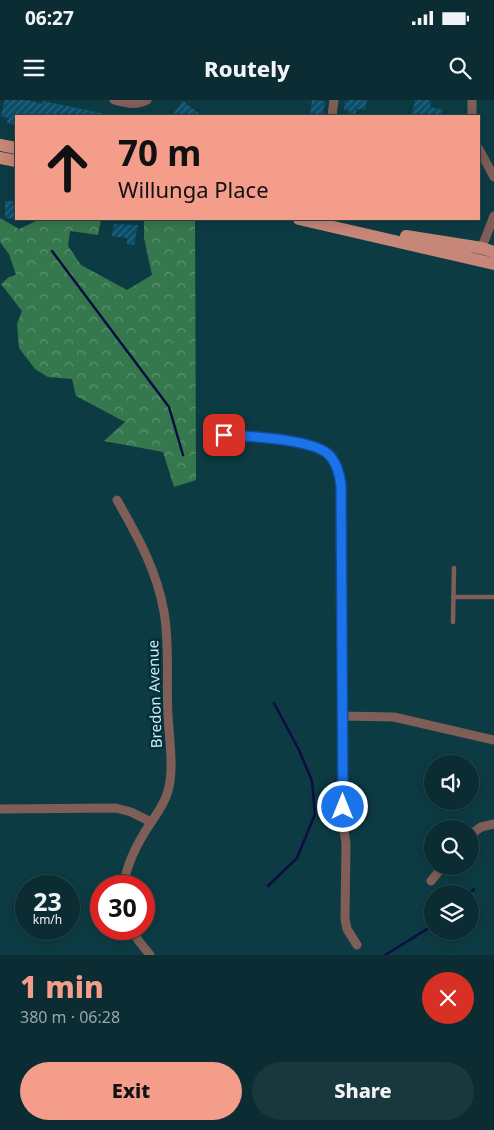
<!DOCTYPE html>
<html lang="en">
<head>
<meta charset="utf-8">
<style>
	body { margin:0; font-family:"Noto Sans",sans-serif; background:#18383e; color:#f1f3f6; height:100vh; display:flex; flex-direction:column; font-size:19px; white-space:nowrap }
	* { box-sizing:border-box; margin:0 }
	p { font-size:16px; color:#99a7ac }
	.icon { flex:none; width:28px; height:28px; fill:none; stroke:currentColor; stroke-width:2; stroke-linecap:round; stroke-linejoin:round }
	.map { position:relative; height:855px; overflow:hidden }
	.panel { display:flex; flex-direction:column; background:#0a2c32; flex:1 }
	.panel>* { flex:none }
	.banner { position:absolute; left:15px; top:15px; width:465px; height:105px; border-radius:0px; box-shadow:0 2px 12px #0003,0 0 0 1px #2a484d; background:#f49d8b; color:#111; overflow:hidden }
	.controls { position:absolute; left:424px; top:655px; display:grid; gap:10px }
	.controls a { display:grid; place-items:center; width:55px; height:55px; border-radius:50%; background:#0a2c32; box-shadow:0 2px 12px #0003,0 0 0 1px #2a484d; font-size:25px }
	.speed { position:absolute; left:15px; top:775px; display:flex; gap:10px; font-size:25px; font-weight:700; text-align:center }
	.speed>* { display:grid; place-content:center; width:65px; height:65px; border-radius:50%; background:#0a2c32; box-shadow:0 2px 12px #0003,0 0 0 1px #2a484d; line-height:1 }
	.speed small { font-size:12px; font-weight:400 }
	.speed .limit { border:8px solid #d22; background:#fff; color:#111 }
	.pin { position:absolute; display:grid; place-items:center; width:42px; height:42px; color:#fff; margin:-21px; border-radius:10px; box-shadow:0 2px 8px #0006 }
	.me { position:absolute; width:55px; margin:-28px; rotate:0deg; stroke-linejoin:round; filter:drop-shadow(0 0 4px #0008) }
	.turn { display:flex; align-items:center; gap:18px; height:105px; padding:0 20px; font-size:22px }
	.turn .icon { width:65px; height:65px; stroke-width:2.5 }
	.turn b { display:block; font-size:35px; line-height:42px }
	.round { display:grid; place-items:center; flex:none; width:52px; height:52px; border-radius:26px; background:#18383e }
	.summary { display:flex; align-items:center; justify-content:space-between; height:85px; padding:0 20px }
	h1 { font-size:30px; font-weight:800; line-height:38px; color:#f49d8b }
	.cta { display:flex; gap:10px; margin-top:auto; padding:10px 20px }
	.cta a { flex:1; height:58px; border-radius:30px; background:#f49d8b; color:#111; font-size:20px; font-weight:800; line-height:58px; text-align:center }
	.cta a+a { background:#18383e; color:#f1f3f6 }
	.status { display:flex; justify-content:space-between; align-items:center; height:35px; padding:0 25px; background:#0a2c32; direction:ltr }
	.status svg { height:14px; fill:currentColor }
	header { display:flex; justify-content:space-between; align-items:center; height:65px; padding:0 20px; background:#0a2c32; font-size:22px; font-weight:800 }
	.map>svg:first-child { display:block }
	.forest { fill:url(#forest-crowns) }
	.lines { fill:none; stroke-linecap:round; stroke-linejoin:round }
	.stream { stroke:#0c0e43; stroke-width:2.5 }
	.building { fill:url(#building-hatch) }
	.lane { stroke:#7e5e57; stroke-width:4.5 }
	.street { stroke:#7e5e57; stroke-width:9 }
	.primary { stroke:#c68678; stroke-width:12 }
	.route-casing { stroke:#114b97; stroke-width:12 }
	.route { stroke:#1a73e8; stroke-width:9 }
	.labels { text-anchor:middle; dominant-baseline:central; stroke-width:5; stroke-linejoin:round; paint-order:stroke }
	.street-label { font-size:15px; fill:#d0ecf3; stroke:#003038 }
</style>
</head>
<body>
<div class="status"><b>06:27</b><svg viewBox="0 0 49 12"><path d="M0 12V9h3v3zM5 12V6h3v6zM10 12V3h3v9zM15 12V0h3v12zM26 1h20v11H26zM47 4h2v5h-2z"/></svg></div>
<header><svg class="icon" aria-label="menu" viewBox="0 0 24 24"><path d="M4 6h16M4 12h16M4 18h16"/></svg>Routely<svg class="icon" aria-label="search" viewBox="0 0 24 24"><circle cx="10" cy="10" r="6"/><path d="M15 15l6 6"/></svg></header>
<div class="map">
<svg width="494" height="855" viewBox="0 0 494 855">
	<defs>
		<pattern id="forest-crowns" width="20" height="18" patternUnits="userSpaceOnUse" patternTransform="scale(1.25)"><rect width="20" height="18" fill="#36784d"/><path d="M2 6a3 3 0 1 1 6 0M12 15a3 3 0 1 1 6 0" fill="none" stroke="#5b9270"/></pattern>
		<pattern id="building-hatch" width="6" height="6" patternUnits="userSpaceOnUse" patternTransform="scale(1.25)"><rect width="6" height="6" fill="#0a4e6a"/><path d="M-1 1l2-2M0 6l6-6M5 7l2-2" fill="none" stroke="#2d6880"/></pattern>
	</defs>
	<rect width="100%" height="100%" fill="#0d3b43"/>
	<!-- forest -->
	<path class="forest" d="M0,118L19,129L34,122L37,119H101L98,135L70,131L68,146L81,165L127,190L152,175L144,138V119H195L196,380L174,387L163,352L104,341L125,322L76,296L72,279L48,277L35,269L19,248L17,224L22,211L1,184L9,177L16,175L9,154L0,142Z"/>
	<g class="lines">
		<!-- stream -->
		<path class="stream" d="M52,151L169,307L183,355
			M268,786L297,758L315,714L312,681L299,650L274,603
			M469,794L474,789
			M385,855L432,826"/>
	</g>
	<!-- building -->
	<path class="building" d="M5,0H27L42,4L43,1L106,14V16H16V25L7,23L8,18L1,16Z
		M312,0L325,1L323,16H310Z
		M349,0H367L365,10L357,9L355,16H348L349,11L344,10L345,1L349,2Z
		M415,0H431L430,7L443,10L441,16H421L412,14Z
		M183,1L202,16H177L174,13Z
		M5,101H14L13,106H16V119L5,118Z
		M114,124L138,125L134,145L127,144V138L112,136Z"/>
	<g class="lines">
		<!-- lane -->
		<path class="lane" d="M224,335H246L316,347C333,355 338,368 341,386
			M453,497H494
			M453,522L454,468"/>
		<!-- street -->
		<path class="street" d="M114,0C126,3 135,6 147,0
			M472,0V16
			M332,16L334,0
			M479,49L494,77
			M480,152L494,116
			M341,386L343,725L346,743L345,819L347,829L357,845
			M117,400C138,437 157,471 164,512C170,546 166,581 168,615C169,638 175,672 167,694C164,704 158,712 152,721C139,740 126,763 124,786
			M343,616L394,617L494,640
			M0,709L116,708L131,712L151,722
			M470,735L481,727L494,724
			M431,781L443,766
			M132,829L138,840L150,855"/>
		<!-- primary -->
		<path class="primary" d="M0,45L16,48
			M0,58L16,61
			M299,119L494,164
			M406,136L482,148L494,152"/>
	</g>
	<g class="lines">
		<!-- route casing -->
		<g class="route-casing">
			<path id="route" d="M224,335C246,336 318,339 331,357C338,366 340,376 341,386L343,707"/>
		</g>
		<!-- route -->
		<use href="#route" class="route"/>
	</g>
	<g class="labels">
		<!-- street labels -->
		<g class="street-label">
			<text transform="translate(154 594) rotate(-92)">Bredon Avenue</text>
		</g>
	</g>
</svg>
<div class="controls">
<a><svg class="icon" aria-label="sound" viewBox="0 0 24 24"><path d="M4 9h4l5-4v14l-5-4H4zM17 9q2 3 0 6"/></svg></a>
<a><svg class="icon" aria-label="search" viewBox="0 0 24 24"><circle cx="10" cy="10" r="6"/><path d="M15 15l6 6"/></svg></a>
<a><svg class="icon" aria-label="layers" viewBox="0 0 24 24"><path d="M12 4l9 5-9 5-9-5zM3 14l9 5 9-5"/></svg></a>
</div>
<div class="speed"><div>23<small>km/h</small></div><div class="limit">30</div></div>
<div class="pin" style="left:224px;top:335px;background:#d93025"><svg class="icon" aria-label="arrive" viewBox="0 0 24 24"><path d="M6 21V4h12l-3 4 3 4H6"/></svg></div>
<svg class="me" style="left:343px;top:707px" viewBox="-20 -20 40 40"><circle r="17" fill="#1a73e8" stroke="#fff" stroke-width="3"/><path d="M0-11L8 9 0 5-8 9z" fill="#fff"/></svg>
<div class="banner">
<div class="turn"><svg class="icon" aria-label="ahead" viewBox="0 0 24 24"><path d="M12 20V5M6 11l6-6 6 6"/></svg><div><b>70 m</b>Willunga Place</div></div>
</div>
</div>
<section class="panel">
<div class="summary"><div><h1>1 min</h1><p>380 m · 06:28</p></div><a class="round" style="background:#d93025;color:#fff"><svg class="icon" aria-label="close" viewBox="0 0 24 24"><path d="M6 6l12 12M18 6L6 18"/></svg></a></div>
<div class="cta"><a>Exit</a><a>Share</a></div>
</section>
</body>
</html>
